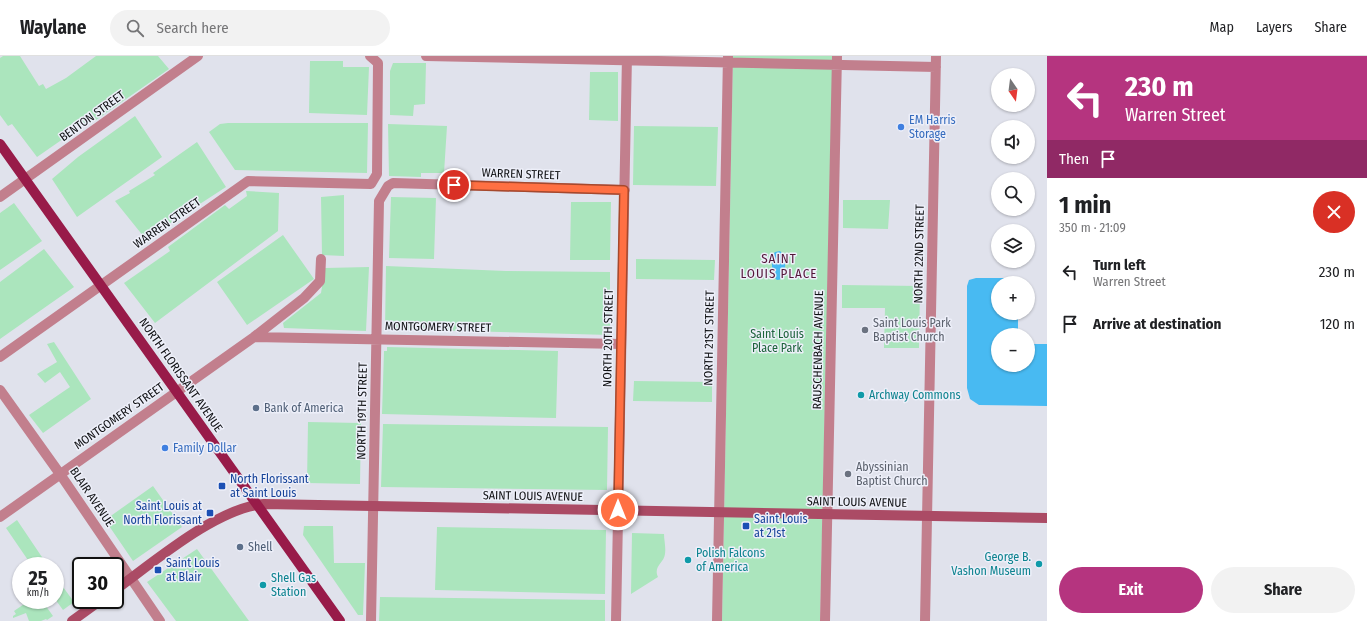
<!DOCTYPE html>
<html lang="en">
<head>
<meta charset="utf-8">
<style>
	body { margin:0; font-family:"Fira Sans Condensed",sans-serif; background:#f2f2f2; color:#202124; height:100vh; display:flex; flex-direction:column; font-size:15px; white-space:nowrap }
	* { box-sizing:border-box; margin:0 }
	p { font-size:13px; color:#757577 }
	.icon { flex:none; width:22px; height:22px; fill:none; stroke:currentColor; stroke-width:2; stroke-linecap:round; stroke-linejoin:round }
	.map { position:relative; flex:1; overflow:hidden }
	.drawer { display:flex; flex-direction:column; background:#fff; width:320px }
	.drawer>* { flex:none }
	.banner { background:#b5347f; color:#fff; overflow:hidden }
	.needle { width:26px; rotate:166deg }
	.tools { position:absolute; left:991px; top:12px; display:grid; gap:8px }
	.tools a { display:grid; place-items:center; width:44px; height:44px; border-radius:50%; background:#fff; box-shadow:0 1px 3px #0004; font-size:20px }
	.speed { position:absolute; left:12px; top:501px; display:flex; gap:8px; font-size:20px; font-weight:700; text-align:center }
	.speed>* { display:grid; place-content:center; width:52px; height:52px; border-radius:50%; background:#fff; box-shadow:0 1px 3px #0004; line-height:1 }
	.speed small { font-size:10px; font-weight:400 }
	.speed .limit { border:2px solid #111; border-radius:6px; background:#fff; color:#111 }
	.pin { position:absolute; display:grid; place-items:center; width:34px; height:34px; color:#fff; margin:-17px; border:2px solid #fff; border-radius:50%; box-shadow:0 1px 4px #0007 }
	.me { position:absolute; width:44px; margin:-22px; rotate:0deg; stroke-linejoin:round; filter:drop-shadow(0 0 3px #0008) }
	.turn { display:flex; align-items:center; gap:14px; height:84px; padding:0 12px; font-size:18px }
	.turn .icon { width:52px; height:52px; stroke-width:2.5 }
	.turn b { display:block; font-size:28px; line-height:34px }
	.then { display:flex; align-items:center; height:38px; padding:0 12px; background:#0003; gap:8px; font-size:15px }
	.round { display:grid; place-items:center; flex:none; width:42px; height:42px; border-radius:21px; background:#f2f2f2 }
	.head { display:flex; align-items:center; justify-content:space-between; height:68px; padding:0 12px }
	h1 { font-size:24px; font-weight:700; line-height:30px }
	.primary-button { display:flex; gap:8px; margin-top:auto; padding:8px 12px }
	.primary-button a { flex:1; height:46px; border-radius:24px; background:#b5347f; color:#fff; font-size:16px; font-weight:700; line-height:46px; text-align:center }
	.primary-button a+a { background:#f2f2f2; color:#202124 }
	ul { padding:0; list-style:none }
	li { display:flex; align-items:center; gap:12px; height:52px; padding:0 12px }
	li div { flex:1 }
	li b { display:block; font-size:15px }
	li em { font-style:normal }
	header { display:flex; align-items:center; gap:24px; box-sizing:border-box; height:56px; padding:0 20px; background:#fff; border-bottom:1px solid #e0e0e0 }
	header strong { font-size:19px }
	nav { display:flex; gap:22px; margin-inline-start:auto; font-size:14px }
	.search { width:280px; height:36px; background:#f2f2f2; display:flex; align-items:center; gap:10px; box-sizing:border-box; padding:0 14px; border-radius:22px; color:#757577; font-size:15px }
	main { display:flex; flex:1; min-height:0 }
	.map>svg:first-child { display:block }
	.green { fill:#abe5bd }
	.water { fill:#48baf2 }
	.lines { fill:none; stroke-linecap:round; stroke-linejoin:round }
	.street { stroke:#c27f8d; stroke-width:10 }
	.secondary { stroke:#ab4b65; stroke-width:10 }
	.primary { stroke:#981b49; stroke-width:10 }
	.route-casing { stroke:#a6492c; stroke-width:10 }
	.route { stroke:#ff7043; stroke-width:7 }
	.shop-dot { fill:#3f7fe0; stroke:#edeff9; stroke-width:1.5 }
	.worship-dot { fill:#6b7280; stroke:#edeff9; stroke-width:1.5 }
	.culture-dot { fill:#0f9aa8; stroke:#edeff9; stroke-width:1.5 }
	.service-dot { fill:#5c6f8a; stroke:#edeff9; stroke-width:1.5 }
	.transit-dot { fill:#1a4fb4; stroke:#edeff9; stroke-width:1.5 }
	.labels { text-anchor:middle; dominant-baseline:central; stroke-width:3; stroke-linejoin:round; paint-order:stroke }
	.street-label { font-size:12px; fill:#0f1013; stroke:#edeff9 }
	.shop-label { font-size:12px; fill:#366cbe; stroke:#edeff9; text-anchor:start }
	.worship-label { font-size:12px; fill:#5b616d; stroke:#edeff9; text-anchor:start }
	.park-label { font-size:12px; fill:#1c633b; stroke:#edeff9 }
	.culture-label { font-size:12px; fill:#0d838f; stroke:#edeff9; text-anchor:start }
	.service-label { font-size:12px; fill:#4e5e75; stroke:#edeff9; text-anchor:start }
	.transit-label { font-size:12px; fill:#164399; stroke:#edeff9; text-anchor:start }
	.neighbourhood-label { font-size:13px; letter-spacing:1px; fill:#531539; stroke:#edeff9 }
</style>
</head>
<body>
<header>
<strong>Waylane</strong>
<div class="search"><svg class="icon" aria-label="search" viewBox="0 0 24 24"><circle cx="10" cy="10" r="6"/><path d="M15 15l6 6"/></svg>Search here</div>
<nav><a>Map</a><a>Layers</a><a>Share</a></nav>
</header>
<main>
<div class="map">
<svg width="1047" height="565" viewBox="0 0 1047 565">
	<rect width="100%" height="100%" fill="#e0e2ec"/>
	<!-- green -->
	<path class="green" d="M3,0H20L39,30L43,28L46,33L66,22L96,0H158L169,13L96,64L94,62L82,69L78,66L70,72L73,76L37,101L12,68L8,70L0,59V2Z
		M733,0H833L820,565H722Z
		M310,5H343V11H369L367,59L309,57Z
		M393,7H426L425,48L414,49L413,60L390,59V15Z
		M590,16H618V65L589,64Z
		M135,60L162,101L77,161L52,123L78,101Z
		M228,67H368L367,117L235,114L209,76L220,68Z
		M388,68L447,70L444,117H421V121L389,120Z
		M634,70L718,71L716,130L633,129Z
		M197,86L226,131L149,181H144L115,145L130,137L129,135L155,119L153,117Z
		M246,135L279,137L278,175L155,267L124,227L170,195L168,191L225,149L229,153L247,140Z
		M344,139V200L322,199L321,141Z
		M391,141L436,142L434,203L389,202Z
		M843,144H890L888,173L843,172Z
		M571,146H611L610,204H570Z
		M14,147L42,185L0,214V157Z
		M283,179L314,223L247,269L217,226Z
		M44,193L74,231L0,283V226Z
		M636,203L715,204L714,224L636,223Z
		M386,210L506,215L610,216V279L385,273Z
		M369,211L366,275L284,272L283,267L321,237L325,212Z
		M842,229L920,230L919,292H884L885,252H842Z
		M54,286L91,343L43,377L29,359L70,331L60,316L45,327L37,318L57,306L47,288Z
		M387,291L558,295L556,362L382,358L384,295H387Z
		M634,325L712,326V346L633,345Z
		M308,366L361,367L360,428L307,427Z
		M383,368L608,371L607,434L381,431Z
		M153,430L182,471L133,505L105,464Z
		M17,464L48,510H32L6,472Z
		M304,470H333L334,507H365L363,559H358L303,479Z
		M437,471L606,474L605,538L435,534Z
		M632,477L664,478C664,484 666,491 665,498C664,507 653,510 658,521L631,538Z
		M197,493L249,565H176L147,526Z
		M55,520L74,546L63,554L55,543Z
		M380,541L605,544V565H379Z
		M30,544L36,551L43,546L53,560L47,564L46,563L41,565H29L26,557L13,562V560L16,558L14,555Z"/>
	<!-- water -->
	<path class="water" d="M780,195L785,200C785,209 787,224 777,224L772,219V200L775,196Z
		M976,222H1005L1015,225L1016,227H998V257H1018V279H998V309H1028V288H1047V350L979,349L970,343L967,332V230L969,224Z"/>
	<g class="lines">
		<!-- street -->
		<path class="street" d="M426,0L936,11
			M0,141L198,0
			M254,281L621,288
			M0,301L248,125L371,128L377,118L378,7L370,0
			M0,334L60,418L160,565
			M0,461L254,281L304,242L320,225L321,203
			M371,565L379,145L388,130L393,127L625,134
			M616,565L627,0
			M717,565L728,0
			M825,565L837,0
			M925,565L936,0"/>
		<!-- secondary -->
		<path class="secondary" d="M115,534C154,506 216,452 264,448L1047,462
			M72,565L101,544"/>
		<!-- primary -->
		<path class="primary" d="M0,88L340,565"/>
	</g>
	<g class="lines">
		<!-- route casing -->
		<g class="route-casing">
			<path id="route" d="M454,129L624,134L618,454"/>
		</g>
		<!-- route -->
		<use href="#route" class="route"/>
	</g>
	<!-- markers -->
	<g class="shop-dot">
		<circle cx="901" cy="71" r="4"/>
		<circle cx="165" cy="392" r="4"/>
	</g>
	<g class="worship-dot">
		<circle cx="865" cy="274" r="4"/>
		<circle cx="848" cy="418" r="4"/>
	</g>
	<g class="culture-dot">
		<circle cx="861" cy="339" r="4"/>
		<circle cx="688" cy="504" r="4"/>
		<circle cx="1039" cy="508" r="4"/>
		<circle cx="263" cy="529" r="4"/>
	</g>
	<g class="service-dot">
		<circle cx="256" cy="352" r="4"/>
		<circle cx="240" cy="491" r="4"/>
	</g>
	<g class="transit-dot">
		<rect x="218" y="426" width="8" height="8" rx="2"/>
		<rect x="206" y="453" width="8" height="8" rx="2"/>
		<rect x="742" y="466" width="8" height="8" rx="2"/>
		<rect x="154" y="510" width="8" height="8" rx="2"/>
	</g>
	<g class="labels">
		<!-- street labels -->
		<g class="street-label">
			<text transform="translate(92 60) rotate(-36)">BENTON STREET</text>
			<text transform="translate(521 118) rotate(2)">WARREN STREET</text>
			<text transform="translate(167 167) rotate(-35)">WARREN STREET</text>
			<text transform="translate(919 198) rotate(-89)">NORTH 22ND STREET</text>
			<text transform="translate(438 271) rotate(1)">MONTGOMERY STREET</text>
			<text transform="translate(608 282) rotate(-89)">NORTH 20TH STREET</text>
			<text transform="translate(709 282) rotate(-89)">NORTH 21ST STREET</text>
			<text transform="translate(818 294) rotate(-89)">RAUSCHENBACH AVENUE</text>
			<text transform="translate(181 319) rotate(55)">NORTH FLORISSANT AVENUE</text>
			<text transform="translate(362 355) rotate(-89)">NORTH 19TH STREET</text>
			<text transform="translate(119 360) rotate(-35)">MONTGOMERY STREET</text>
			<text transform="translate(533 440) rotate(1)">SAINT LOUIS AVENUE</text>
			<text transform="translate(92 441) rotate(56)">BLAIR AVENUE</text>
			<text transform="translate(857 446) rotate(1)">SAINT LOUIS AVENUE</text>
		</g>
		<!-- shop labels -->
		<g class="shop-label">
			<text x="909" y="64">EM Harris<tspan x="909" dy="14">Storage</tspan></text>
			<text x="173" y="392">Family Dollar</text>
		</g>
		<!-- worship labels -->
		<g class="worship-label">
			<text x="873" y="267">Saint Louis Park<tspan x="873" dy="14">Baptist Church</tspan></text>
			<text x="856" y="411">Abyssinian<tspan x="856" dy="14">Baptist Church</tspan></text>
		</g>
		<!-- park labels -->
		<g class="park-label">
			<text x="777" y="278">Saint Louis<tspan x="777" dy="14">Place Park</tspan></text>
		</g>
		<!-- culture labels -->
		<g class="culture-label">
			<text x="869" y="339">Archway Commons</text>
			<text x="696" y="497">Polish Falcons<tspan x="696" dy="14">of America</tspan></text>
			<text x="1031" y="501" text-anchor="end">George B.<tspan x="1031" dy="14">Vashon Museum</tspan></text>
			<text x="271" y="522">Shell Gas<tspan x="271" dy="14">Station</tspan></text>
		</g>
		<!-- service labels -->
		<g class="service-label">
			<text x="264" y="352">Bank of America</text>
			<text x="248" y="491">Shell</text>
		</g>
		<!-- transit labels -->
		<g class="transit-label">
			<text x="230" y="423">North Florissant<tspan x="230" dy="14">at Saint Louis</tspan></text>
			<text x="202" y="450" text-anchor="end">Saint Louis at<tspan x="202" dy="14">North Florissant</tspan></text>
			<text x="754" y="463">Saint Louis<tspan x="754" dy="14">at 21st</tspan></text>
			<text x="166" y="507">Saint Louis<tspan x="166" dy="14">at Blair</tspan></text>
		</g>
		<!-- neighbourhood labels -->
		<g class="neighbourhood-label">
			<text x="779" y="202">SAINT<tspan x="779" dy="15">LOUIS PLACE</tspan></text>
		</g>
	</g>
</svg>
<div class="tools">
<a><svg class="needle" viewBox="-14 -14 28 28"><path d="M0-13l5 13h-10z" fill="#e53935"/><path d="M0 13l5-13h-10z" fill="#757577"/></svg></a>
<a><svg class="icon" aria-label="sound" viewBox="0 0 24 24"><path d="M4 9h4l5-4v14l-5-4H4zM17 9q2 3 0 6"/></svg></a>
<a><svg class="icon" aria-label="search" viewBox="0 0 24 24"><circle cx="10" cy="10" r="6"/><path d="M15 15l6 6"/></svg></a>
<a><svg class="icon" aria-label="layers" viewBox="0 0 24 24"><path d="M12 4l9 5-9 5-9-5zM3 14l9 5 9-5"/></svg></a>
<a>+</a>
<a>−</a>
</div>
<div class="speed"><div>25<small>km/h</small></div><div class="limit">30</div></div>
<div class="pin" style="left:454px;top:129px;background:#d93025"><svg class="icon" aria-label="arrive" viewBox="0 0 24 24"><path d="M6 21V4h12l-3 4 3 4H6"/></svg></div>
<svg class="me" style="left:618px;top:454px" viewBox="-20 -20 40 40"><circle r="17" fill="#ff7043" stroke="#fff" stroke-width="3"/><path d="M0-11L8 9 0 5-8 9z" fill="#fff"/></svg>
</div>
<section class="drawer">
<div class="banner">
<div class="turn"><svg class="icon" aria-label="left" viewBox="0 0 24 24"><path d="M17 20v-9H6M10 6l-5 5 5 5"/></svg><div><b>230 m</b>Warren Street</div></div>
<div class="then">Then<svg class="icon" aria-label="arrive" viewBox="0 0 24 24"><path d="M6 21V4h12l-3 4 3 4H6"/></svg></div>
</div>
<div class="head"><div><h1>1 min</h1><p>350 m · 21:09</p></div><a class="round" style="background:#d93025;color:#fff"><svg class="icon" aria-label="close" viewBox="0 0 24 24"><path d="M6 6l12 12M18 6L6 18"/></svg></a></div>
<ul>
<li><svg class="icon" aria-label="left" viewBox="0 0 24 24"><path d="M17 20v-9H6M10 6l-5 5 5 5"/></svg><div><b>Turn left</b><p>Warren Street</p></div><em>230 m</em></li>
<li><svg class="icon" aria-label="arrive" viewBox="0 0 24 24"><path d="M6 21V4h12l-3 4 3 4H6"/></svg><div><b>Arrive at destination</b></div><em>120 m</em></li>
</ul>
<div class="primary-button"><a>Exit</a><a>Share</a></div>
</section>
</main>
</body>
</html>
